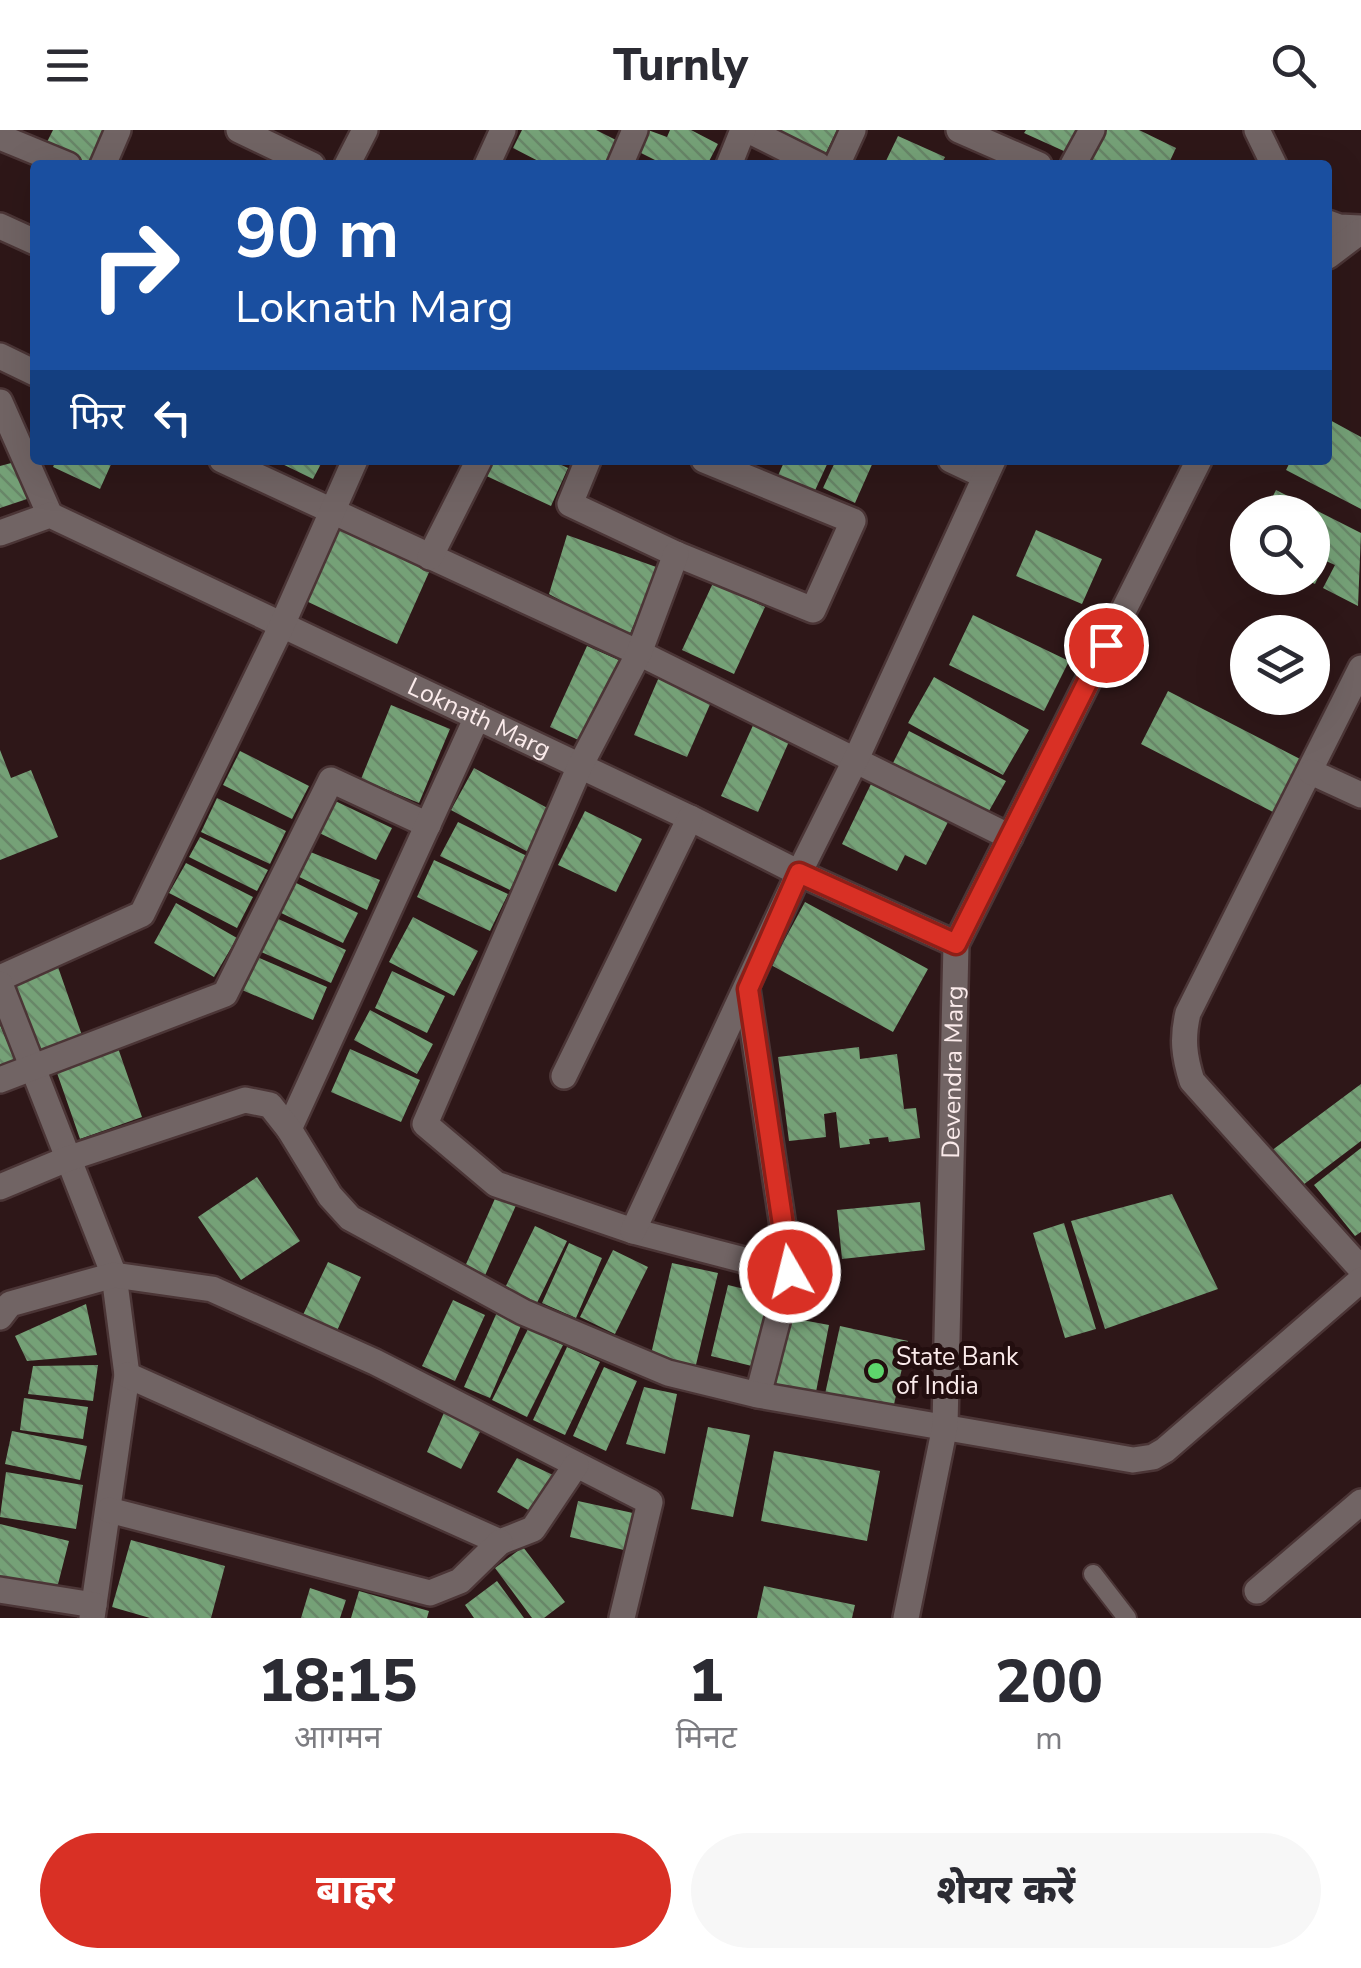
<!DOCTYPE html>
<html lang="hi">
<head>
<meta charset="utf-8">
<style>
	body { margin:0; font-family:"Nunito Sans","Noto Sans Devanagari",sans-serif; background:#f7f7f7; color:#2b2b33; height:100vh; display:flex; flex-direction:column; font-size:38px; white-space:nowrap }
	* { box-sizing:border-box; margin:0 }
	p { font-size:32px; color:#7c7c81 }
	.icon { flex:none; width:55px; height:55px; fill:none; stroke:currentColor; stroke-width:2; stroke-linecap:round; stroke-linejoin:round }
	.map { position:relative; height:1488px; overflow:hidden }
	.panel { display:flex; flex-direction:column; background:#fff; flex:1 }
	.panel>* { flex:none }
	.guide { position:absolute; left:30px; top:30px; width:1302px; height:305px; border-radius:10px; box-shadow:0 10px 40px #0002; background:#1a4fa0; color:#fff; overflow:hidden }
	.tools { position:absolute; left:1230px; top:365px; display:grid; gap:20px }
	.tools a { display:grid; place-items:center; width:100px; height:100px; border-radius:50%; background:#fff; box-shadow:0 10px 40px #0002; font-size:50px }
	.pin { position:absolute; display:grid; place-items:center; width:85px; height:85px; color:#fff; margin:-42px; border:5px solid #fff; border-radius:50%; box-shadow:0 2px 10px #0007 }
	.me { position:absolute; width:110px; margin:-55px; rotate:352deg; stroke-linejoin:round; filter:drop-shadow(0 0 8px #0008) }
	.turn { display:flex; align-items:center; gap:35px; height:210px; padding:0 40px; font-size:45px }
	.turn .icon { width:130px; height:130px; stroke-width:2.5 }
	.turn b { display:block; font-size:70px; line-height:85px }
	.then { display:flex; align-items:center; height:95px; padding:0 40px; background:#0003; gap:20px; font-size:38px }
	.eta { display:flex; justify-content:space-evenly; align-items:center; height:170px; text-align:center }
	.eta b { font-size:60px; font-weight:800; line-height:70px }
	.cta { display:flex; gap:20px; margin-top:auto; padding:20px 40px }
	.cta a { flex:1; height:115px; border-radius:60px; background:#d93025; color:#fff; font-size:40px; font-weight:800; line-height:115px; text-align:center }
	.cta a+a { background:#f7f7f7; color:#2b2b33 }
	header { display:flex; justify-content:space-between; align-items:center; height:130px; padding:0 40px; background:#fff; font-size:45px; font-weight:800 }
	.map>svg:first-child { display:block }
	.building { fill:url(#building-back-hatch) }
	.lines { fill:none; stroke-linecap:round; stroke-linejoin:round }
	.service-casing { stroke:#4b3536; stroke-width:22 }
	.minor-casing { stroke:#4b3536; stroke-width:30 }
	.service { stroke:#716464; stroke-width:18 }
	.minor { stroke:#716464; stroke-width:25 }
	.route-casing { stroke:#8d1f18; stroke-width:25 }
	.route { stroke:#d93025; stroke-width:18 }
	.poi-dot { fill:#5dd56c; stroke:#230e0f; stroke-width:4 }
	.labels { text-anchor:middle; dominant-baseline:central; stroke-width:10; stroke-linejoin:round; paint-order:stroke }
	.street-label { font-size:25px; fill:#fbebeb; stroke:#230e0f }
	.poi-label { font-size:25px; fill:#fbebeb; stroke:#230e0f; text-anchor:start }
</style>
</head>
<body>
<header><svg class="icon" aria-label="menu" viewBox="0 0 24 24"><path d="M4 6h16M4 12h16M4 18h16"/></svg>Turnly<svg class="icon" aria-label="search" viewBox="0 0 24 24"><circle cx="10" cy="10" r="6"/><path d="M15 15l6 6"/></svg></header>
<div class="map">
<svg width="1361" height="1488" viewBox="0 0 1361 1488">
	<defs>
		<pattern id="building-back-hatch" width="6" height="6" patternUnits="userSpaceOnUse" patternTransform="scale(2.5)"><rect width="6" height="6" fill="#75a177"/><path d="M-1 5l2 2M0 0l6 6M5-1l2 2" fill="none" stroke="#688668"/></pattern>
	</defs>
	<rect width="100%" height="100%" fill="#2e1718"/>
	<!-- building -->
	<path class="building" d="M53,0H107L91,35H81L44,18Z
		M522,0H596L620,12L608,35H546L513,18Z
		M648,0L667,7L670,0H691L718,14L707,35H665L637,21Z
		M775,0H837L823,29Z
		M1026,0H1076L1066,22L1024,3Z
		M1105,0H1139L1176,18L1168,35H1089Z
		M898,6L945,27L941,35H884Z
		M1328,289L1361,307V379L1286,340L1291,330H1328Z
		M56,330H113L100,359L53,337Z
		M274,330H323L313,349Z
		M483,330H550L568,338L551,376L478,342Z
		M785,330H829L812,367L776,350Z
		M836,330H874L855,373L823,358Z
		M15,332L27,369L0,378V336Z
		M1276,360L1361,403L1358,476L1323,458L1335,435L1326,431L1315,454L1302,448H1312V382H1265Z
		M341,395L430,440L397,514L304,470Z
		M1036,400L1102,429L1082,474L1016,446Z
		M567,405L659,438L628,508L549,464Z
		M713,453L765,477L734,544L682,520Z
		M973,485L1069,531L1044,581L949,535Z
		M587,516L621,531L585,613L550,597Z
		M662,540L715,563L687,627L634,605Z
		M934,547L1029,600L1003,645L908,593Z
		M1168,561L1302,630L1275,683L1141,614Z
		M391,575L450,599L419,673L361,649Z
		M755,591L791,607L758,682L721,666Z
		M909,601L1006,651L989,681L893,633Z
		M0,620L11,648L31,640L58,707L0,730Z
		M240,621L309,656L292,689L223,655Z
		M474,638L551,680L528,722L451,680Z
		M871,654L948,692L926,735L905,725L897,741L842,714Z
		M217,668L286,701L270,734L201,702Z
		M329,668L392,698L376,730L313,700Z
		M585,681L642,709L616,762L558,735Z
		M458,692L527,726L510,760L440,726Z
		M200,707L268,740L257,761L189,727Z
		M303,719L380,750L367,780L289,742Z
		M434,730L508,764L490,801L417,767Z
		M186,733L253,767L237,798L169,763Z
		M290,750L358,783L343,813L275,780Z
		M805,772L928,839L893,902L771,835Z
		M176,773L237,808L214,847L154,813Z
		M274,787L346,820L331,853L259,821Z
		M413,787L478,821L454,866L389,832Z
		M257,827L327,857L313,890L242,860Z
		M58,837L85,914L42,929L14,850Z
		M392,841L445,866L427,903L375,878Z
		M370,880L433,914L417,944L354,910Z
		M0,895L16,932L0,939Z
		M859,917L860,929L897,924L904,979L916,978L920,1008L889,1012L888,1007L869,1009L870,1014L840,1018L836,982L824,984L826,1007L789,1011L778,927Z
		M118,918L142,987L80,1009L56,940Z
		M350,919L420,950L401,992L331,962Z
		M1361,954V1011L1299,1058L1271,1021Z
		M1361,1018V1102L1355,1106L1314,1055Z
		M257,1047L300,1111L241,1150L198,1087Z
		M497,1064L517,1073L483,1150L463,1141Z
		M1172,1064L1218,1159L1105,1199L1071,1091Z
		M920,1072L925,1120L842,1129L837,1080Z
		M1064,1093L1096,1199L1065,1208L1033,1103Z
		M535,1096L567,1111L535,1177L503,1162Z
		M569,1113L602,1128L576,1188L542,1173Z
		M613,1120L648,1137L615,1204L580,1187Z
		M328,1132L361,1147L336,1203L302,1187Z
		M672,1133L718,1143L694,1243L649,1233Z
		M728,1155L773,1166L756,1237L711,1226Z
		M453,1170L485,1185L455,1251L422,1236Z
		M86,1174L97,1225L27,1231L15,1206Z
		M498,1180L523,1191L490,1268L464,1257Z
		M786,1187L829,1195L815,1267L772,1258Z
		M840,1196L908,1211L893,1279L825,1264Z
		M528,1199L563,1215L527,1287L492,1270Z
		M567,1217L600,1232L565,1305L533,1290Z
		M98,1235L93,1271L28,1264L33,1236Z
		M604,1237L637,1251L606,1321L573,1306Z
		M644,1257L677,1264L665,1324L626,1314Z
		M24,1268L88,1277L83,1309L20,1300Z
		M446,1278L484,1294L461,1339L427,1322Z
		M708,1297L750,1305L733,1387L691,1379Z
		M12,1301L87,1316L80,1350L5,1334Z
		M774,1321L880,1341L867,1411L761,1391Z
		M517,1328L553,1345L532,1382L497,1362Z
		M6,1342L83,1355L76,1399L0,1387Z
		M578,1371L633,1383L624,1420L570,1407Z
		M0,1394L69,1411L56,1462L0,1449Z
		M131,1410L225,1436L211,1488H150L112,1477Z
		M523,1417L565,1472L544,1488H532L495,1438Z
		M497,1451L524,1488H474L465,1475Z
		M764,1456L855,1475L852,1488H757Z
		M310,1458L346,1470L340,1488H301Z
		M359,1461L429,1481L427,1488H351Z"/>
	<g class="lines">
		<!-- service casing -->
		<g class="service-casing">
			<path id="service" d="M1093,1444L1127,1488"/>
		</g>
		<!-- minor casing -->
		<g class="minor-casing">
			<g id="minor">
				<path d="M239,0L312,35"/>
				<path d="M748,0L818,35"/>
				<path d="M959,0L1039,35"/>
				<path d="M1257,0L1274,35"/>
				<path d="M0,7L68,35"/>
				<path d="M103,35L118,0"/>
				<path d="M347,35L365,0"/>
				<path d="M487,35L503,0"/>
				<path d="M620,35L635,0"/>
				<path d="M729,35L743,0"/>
				<path d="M837,35L853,0"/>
				<path d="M1073,35L1092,0"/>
				<path d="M1328,93L1339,97L1361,98"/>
				<path d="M0,96L35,112"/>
				<path d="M1328,126L1361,101"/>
				<path d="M0,226L35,243"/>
				<path d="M0,272L50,385"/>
				<path d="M222,330L639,523L1010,707"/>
				<path d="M588,330L570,374L676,424L813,480L853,391L704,330"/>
				<path d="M951,330L985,346"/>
				<path id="s1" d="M0,403L50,385L690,688L799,743L956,814"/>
				<path d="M676,424L639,523L580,636L425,994L496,1054L633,1101L790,1142L758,1265"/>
				<path d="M430,427L479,330"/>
				<path d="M1361,538L1188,883C1182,908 1184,926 1192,951L1361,1139"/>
				<path d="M1311,642L1361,665"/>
				<path d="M0,848L142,784L282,495L355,330"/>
				<path d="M0,854L114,1145L127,1245L92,1488"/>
				<path d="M747,859L790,1142"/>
				<path d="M564,946L690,688"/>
				<path d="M0,950L225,864L331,650L428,695"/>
				<path d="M289,999L477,587"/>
				<path d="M0,1057L67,1029L245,970L270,975L289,999L330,1066L350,1088L523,1182L668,1243L758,1265L1133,1330L1153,1327L1165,1320L1361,1150"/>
				<path d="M633,1101L799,743L856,629L993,330"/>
				<path d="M0,1187L10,1174L114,1145L212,1159L375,1232L650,1372L622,1488"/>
				<path d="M127,1245L500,1412L533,1399L576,1335"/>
				<path d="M109,1380L430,1463L460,1451L500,1412"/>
				<path d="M0,1460L94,1475"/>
				<path d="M1257,1461L1361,1372"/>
				<path id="s2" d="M906,1488L945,1296L956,814L1199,330"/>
			</g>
		</g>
		<!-- service -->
		<use href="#service" class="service"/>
		<!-- minor -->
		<use href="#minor" class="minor"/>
	</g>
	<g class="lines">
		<!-- route casing -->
		<g class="route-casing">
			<path id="route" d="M790,1142L748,859L799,743L956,814L1106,515"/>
		</g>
		<!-- route -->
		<use href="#route" class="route"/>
	</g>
	<!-- markers -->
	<circle class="poi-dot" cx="876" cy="1241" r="10"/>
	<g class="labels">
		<!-- street labels -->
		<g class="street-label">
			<text stroke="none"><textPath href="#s1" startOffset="528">Loknath Marg</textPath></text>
			<text stroke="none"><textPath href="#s2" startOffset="550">Devendra Marg</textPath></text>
		</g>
		<!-- poi labels -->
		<g class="poi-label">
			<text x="896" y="1227">State Bank<tspan x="896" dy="29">of India</tspan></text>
		</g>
	</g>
</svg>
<div class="tools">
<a><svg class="icon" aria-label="search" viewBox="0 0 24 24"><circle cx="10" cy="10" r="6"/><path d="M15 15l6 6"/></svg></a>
<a><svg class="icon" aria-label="layers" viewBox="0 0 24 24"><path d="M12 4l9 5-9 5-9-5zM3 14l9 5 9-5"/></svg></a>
</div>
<div class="pin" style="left:1106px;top:515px;background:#d93025"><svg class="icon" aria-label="arrive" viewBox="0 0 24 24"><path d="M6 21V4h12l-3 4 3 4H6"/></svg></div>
<svg class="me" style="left:790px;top:1142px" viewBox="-20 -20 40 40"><circle r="17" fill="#d93025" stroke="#fff" stroke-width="3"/><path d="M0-11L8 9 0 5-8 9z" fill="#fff"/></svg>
<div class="guide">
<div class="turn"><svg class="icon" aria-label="right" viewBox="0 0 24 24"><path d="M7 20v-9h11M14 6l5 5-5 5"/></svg><div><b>90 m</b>Loknath Marg</div></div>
<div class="then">फिर<svg class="icon" aria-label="left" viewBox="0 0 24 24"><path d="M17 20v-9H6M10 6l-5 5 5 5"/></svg></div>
</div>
</div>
<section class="panel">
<div class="eta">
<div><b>18:15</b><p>आगमन</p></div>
<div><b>1</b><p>मिनट</p></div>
<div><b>200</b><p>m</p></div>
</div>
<div class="cta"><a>बाहर</a><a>शेयर करें</a></div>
</section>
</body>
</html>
